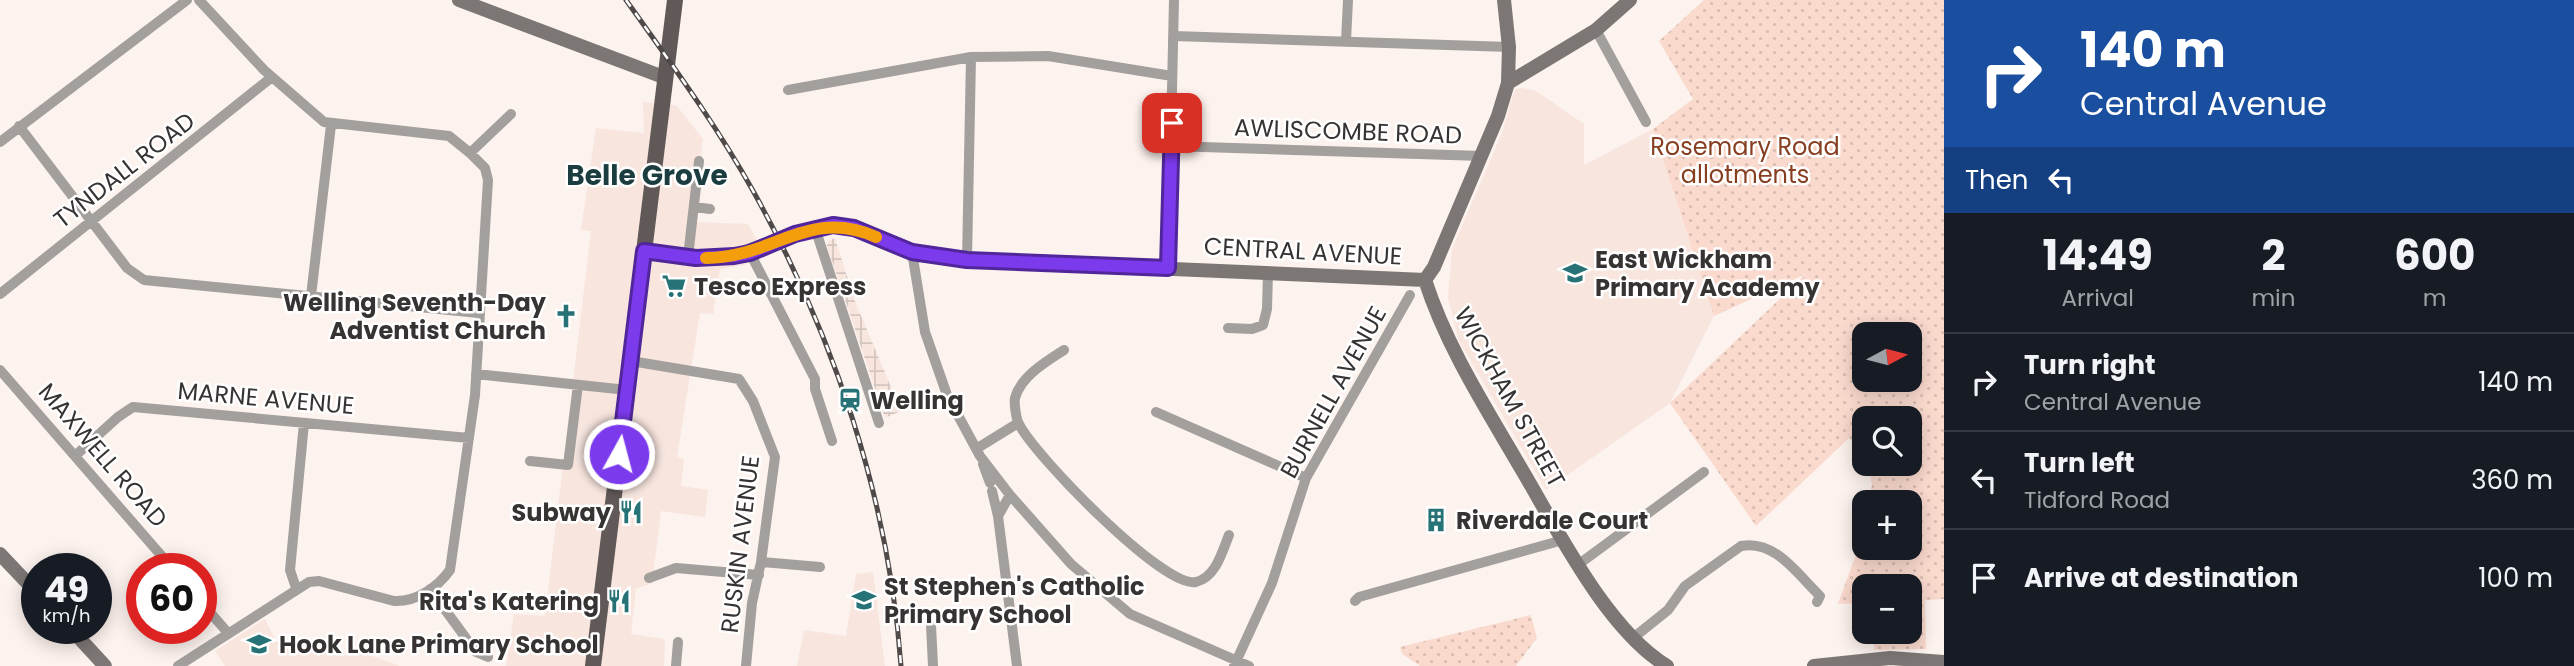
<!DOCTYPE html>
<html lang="en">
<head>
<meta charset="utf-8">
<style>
	body { margin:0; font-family:Poppins,sans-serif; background:#242831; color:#f1f3f6; height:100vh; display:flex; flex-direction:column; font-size:26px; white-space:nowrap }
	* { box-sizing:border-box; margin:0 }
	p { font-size:23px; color:#9ea1a6 }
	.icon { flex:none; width:38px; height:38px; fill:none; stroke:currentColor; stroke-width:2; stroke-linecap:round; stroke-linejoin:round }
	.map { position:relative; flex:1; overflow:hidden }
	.details { display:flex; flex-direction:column; background:#171b24; width:630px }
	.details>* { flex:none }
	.top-card { background:#1a4fa0; color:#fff; overflow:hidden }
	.needle { width:46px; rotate:83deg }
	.controls { position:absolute; left:1852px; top:322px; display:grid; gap:14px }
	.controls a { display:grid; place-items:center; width:70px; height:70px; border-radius:14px; background:#171b24; box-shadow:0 4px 18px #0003; font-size:35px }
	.speed { position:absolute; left:21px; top:553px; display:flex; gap:14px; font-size:35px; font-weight:700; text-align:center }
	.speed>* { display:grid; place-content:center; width:91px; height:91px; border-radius:50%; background:#171b24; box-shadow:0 4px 18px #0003; line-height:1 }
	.speed small { font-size:18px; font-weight:400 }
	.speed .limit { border:10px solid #d22; background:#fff; color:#111 }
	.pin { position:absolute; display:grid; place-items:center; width:60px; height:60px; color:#fff; margin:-30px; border-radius:14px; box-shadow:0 4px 10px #0006 }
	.me { position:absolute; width:77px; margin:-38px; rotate:7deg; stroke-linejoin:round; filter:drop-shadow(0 0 5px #0008) }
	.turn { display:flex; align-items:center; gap:24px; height:147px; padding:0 21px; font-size:32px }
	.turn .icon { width:91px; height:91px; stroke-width:2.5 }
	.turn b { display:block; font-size:49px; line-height:60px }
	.then { display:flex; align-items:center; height:66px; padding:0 21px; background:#0003; gap:14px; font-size:26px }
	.eta { display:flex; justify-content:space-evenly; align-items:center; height:119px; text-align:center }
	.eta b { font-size:42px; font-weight:700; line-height:49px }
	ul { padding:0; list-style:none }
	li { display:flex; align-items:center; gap:21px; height:98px; padding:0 21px; border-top:2px solid #363941 }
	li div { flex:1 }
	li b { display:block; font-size:26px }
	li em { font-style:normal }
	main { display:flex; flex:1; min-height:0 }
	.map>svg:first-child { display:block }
	.built { fill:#f7e5de }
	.industrial { fill:url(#industrial-grid) }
	.grass { fill:url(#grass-dots); fill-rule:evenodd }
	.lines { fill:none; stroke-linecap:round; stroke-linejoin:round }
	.street { stroke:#a39f9d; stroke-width:10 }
	.secondary { stroke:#7c7674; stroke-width:14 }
	.primary { stroke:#615957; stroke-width:16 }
	.rail-casing { stroke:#4f4a49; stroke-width:5 }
	.rail { stroke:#fff; stroke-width:2.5; stroke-dasharray:8; stroke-linecap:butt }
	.route-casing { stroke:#51269a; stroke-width:18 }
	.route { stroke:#7c3aed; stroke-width:12 }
	.slow { stroke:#f59e0b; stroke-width:12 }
	.labels { text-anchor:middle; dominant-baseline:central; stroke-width:5; stroke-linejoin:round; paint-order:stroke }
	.street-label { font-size:24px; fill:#373332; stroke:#fff }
	.park-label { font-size:24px; fill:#873f22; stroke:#fff }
	.poi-label { font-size:24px; font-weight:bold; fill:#373332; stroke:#fff; text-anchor:start }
	.quarter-label { font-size:28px; font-weight:bold; fill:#1b3d3f; stroke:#fff }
</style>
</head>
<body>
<main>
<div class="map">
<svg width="1944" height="666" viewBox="0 0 1944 666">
	<defs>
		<pattern id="industrial-grid" width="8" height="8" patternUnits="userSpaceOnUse" patternTransform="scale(1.75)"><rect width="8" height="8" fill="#f7e5de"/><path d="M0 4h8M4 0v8" fill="none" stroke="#d4c5bf"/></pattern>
		<pattern id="grass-dots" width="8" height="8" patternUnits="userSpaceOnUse" patternTransform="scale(1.75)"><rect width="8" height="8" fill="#fbdace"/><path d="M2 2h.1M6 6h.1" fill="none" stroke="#d8bcb1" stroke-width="1.8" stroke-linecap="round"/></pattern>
	</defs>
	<rect width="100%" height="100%" fill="#fcf2ee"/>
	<!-- built -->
	<path class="built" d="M1523,88L1536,91L1584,124V165L1653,129L1714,316L1670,403L1546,490L1459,341L1448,298L1452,249L1502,133L1515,89Z
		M643,102L676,105L703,139L693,222L748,224L765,255L744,265L720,269L713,314L700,313L677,457L684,459L681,486L708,490L705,517L661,511L652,583L636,589L631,634L665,639L664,666H506L514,614L545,616L591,231L581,230L596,128L644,133Z
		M873,572L885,666H797L804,630L846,636L856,574Z
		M265,619L276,641L345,656L348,648L401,666H225L215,651Z"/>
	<!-- industrial -->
	<path class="industrial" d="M835,238L854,299L901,411L885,418L827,246L828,241Z"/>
	<!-- grass -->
	<path class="grass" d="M1704,0H1944V599L1925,600L1926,649L1874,650V632H1909V586H1864V603L1838,604L1855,557L1864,519V548H1909V502H1868L1872,485L1868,464H1909V418H1864V457L1849,438L1756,526L1670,403L1806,274L1714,316L1653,129L1693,99L1659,41ZM1864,334H1909V380H1864Z
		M1531,615L1537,638L1516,666H1420L1402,654L1400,647Z"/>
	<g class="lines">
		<!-- street -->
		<path class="street" d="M199,0L264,70L324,122L449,136L470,153
			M1596,30L1646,122
			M1174,36L1509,47
			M1346,41L1348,0
			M788,90L971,57L1048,56L1172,76
			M19,126L127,268L144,280L479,313
			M0,142L187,0
			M1171,146L1482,156
			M694,207L710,209
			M815,228L879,423
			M912,252L925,332L947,395L980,456L1010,495L1071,564L1130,614L1249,666
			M750,253L815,379V389L832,441
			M688,257L699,161
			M967,260L971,57
			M1168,268L1174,0
			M0,294L272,77
			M311,296L331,125
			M1228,328L1252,329L1263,325L1267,309L1268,272
			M1064,350C1047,361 1021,376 1015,398C1014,403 1016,419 1019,424C1034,455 1164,589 1196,582C1216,577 1222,552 1229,535
			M631,361L739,379L753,401L775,457L761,562L752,603L746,666
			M0,370L173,569
			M476,374L627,390
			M1156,412L1306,478
			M976,449L1018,423
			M76,455L118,417L133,407L469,438
			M530,461L568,465L578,385
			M983,464L990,483
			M992,491L998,516
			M1010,495L998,516L1017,666
			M761,562L820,567
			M1579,564L1704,472
			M649,578L676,568L759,575
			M296,588L290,570L304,423
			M430,589L476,652L488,657
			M1355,601L1359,597L1563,540
			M201,602L228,633
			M931,625L933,666
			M1633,638L1668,610L1685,586L1741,546C1775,539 1798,575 1820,596L1817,602
			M178,666L309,582L319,581L394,601C416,602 437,588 450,570L475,395L488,180L485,168L470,153L511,114
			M676,666L678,642
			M1234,666L1272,583L1306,478L1410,295"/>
		<!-- secondary -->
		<path class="secondary" d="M459,0L666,78
			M1508,83L1596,30L1630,0
			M644,251L696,258L734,256L795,234L833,225L854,228L912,252L967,260L1425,280
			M1425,280C1447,348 1486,408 1522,470C1557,529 1607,630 1667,666
			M1425,280L1434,267L1498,116L1508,83L1509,47L1504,0
			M0,554L37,593
			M70,628L105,666
			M1814,666L1890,658L1944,662"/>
		<!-- primary -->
		<path class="primary" d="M593,666L675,0"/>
		<!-- rail casing -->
		<g class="rail-casing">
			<path id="rail" d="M626,0C670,62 715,123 752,189C834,335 889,499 901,666"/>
		</g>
		<!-- rail -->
		<use href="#rail" class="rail"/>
	</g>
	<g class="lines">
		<!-- route casing -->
		<g class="route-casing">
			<path id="route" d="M619,454L644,251L696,258L734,256L750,253L795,234L833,225L854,228L912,252L967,260L1168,268L1172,123"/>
		</g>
		<!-- route -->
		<use href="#route" class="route"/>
		<!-- slow -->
		<path class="slow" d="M706,258C774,258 808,207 876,237"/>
	</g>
	<!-- icons -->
	<defs>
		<g id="school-bare" transform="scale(1.89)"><path d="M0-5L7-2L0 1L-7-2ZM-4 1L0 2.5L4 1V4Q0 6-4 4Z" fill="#277276" stroke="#fff" stroke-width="2.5" paint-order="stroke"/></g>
		<g id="supermarket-bare" transform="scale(1.89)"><path d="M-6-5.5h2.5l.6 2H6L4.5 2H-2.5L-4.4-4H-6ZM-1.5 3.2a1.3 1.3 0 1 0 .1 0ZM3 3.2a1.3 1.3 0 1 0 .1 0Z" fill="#277276" stroke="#fff" stroke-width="2.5" paint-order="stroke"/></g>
		<g id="church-bare" transform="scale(1.89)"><path d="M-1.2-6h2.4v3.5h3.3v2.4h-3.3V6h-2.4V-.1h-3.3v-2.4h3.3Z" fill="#277276" stroke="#fff" stroke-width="2.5" paint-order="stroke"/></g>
		<g id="station-bare" transform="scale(1.89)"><path d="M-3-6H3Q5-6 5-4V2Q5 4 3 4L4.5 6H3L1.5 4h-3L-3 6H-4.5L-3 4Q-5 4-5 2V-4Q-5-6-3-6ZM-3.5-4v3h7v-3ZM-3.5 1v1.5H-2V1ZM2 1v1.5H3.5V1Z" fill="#277276" stroke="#fff" stroke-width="2.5" paint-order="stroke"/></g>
		<g id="restaurant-bare" transform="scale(1.89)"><path d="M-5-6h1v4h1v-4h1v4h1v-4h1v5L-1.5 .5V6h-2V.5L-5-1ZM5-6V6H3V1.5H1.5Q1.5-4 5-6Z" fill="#277276" stroke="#fff" stroke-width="2.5" paint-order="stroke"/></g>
		<g id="building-bare" transform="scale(1.89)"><path d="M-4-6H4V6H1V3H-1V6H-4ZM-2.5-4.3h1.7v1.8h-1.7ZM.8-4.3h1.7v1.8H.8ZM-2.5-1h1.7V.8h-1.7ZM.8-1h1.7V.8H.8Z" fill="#277276" stroke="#fff" stroke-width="2.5" paint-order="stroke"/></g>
	</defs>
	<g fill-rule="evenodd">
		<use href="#school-bare" x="1575" y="273"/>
		<use href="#supermarket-bare" x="674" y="286"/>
		<use href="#church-bare" x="566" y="316"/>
		<use href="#station-bare" x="850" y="400"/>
		<use href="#restaurant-bare" x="631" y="512"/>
		<use href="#building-bare" x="1436" y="520"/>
		<use href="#school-bare" x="864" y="600"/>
		<use href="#restaurant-bare" x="619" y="601"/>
		<use href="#school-bare" x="259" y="644"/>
	</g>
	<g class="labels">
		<!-- street labels -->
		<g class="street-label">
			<text transform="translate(1348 131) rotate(2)">AWLISCOMBE ROAD</text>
			<text transform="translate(124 170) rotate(-38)">TYNDALL ROAD</text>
			<text transform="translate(1303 251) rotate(3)">CENTRAL AVENUE</text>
			<text transform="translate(1333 392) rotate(-61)">BURNELL AVENUE</text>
			<text transform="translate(1510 397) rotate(61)">WICKHAM STREET</text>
			<text transform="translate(266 398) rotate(5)">MARNE AVENUE</text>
			<text transform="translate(103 455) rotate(49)">MAXWELL ROAD</text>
			<text transform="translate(740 544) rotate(-83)">RUSKIN AVENUE</text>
		</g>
		<!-- park labels -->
		<g class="park-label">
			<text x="1745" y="146">Rosemary Road<tspan x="1745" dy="28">allotments</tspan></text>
		</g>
		<!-- poi labels -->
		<g class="poi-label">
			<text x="1595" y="259">East Wickham<tspan x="1595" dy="28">Primary Academy</tspan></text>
			<text x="694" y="286">Tesco Express</text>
			<text x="546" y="302" text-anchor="end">Welling Seventh-Day<tspan x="546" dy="28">Adventist Church</tspan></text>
			<text x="870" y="400">Welling</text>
			<text x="611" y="512" text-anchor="end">Subway</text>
			<text x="1456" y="520">Riverdale Court</text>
			<text x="884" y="586">St Stephen's Catholic<tspan x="884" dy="28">Primary School</tspan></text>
			<text x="599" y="601" text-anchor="end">Rita's Katering</text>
			<text x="279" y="644">Hook Lane Primary School</text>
		</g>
		<!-- quarter labels -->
		<g class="quarter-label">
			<text x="647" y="175">Belle Grove</text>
		</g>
	</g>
</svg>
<div class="controls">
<a><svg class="needle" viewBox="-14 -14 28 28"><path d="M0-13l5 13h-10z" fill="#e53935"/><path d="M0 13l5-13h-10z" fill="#9ea1a6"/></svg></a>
<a><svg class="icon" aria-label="search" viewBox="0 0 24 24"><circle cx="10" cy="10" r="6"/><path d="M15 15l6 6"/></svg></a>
<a>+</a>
<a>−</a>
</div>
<div class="speed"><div>49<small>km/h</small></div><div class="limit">60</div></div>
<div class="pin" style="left:1172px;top:123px;background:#d93025"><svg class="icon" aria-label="arrive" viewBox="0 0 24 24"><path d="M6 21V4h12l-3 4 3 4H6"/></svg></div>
<svg class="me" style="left:619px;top:454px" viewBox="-20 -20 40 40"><circle r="17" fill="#7c3aed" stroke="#fff" stroke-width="3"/><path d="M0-11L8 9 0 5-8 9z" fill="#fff"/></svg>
</div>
<section class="details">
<div class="top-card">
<div class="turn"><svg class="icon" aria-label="right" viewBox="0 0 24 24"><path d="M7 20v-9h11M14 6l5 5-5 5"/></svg><div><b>140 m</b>Central Avenue</div></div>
<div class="then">Then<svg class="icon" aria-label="left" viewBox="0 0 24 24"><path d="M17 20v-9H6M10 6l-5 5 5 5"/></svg></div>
</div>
<div class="eta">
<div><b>14:49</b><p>Arrival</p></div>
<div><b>2</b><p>min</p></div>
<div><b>600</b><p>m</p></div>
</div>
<ul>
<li><svg class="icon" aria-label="right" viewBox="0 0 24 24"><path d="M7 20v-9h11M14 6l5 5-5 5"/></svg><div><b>Turn right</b><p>Central Avenue</p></div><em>140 m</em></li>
<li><svg class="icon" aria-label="left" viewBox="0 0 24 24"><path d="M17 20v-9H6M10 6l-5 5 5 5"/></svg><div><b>Turn left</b><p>Tidford Road</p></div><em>360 m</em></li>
<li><svg class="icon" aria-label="arrive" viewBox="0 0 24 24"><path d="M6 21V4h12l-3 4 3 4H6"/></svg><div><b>Arrive at destination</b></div><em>100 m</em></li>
</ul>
</section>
</main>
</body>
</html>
